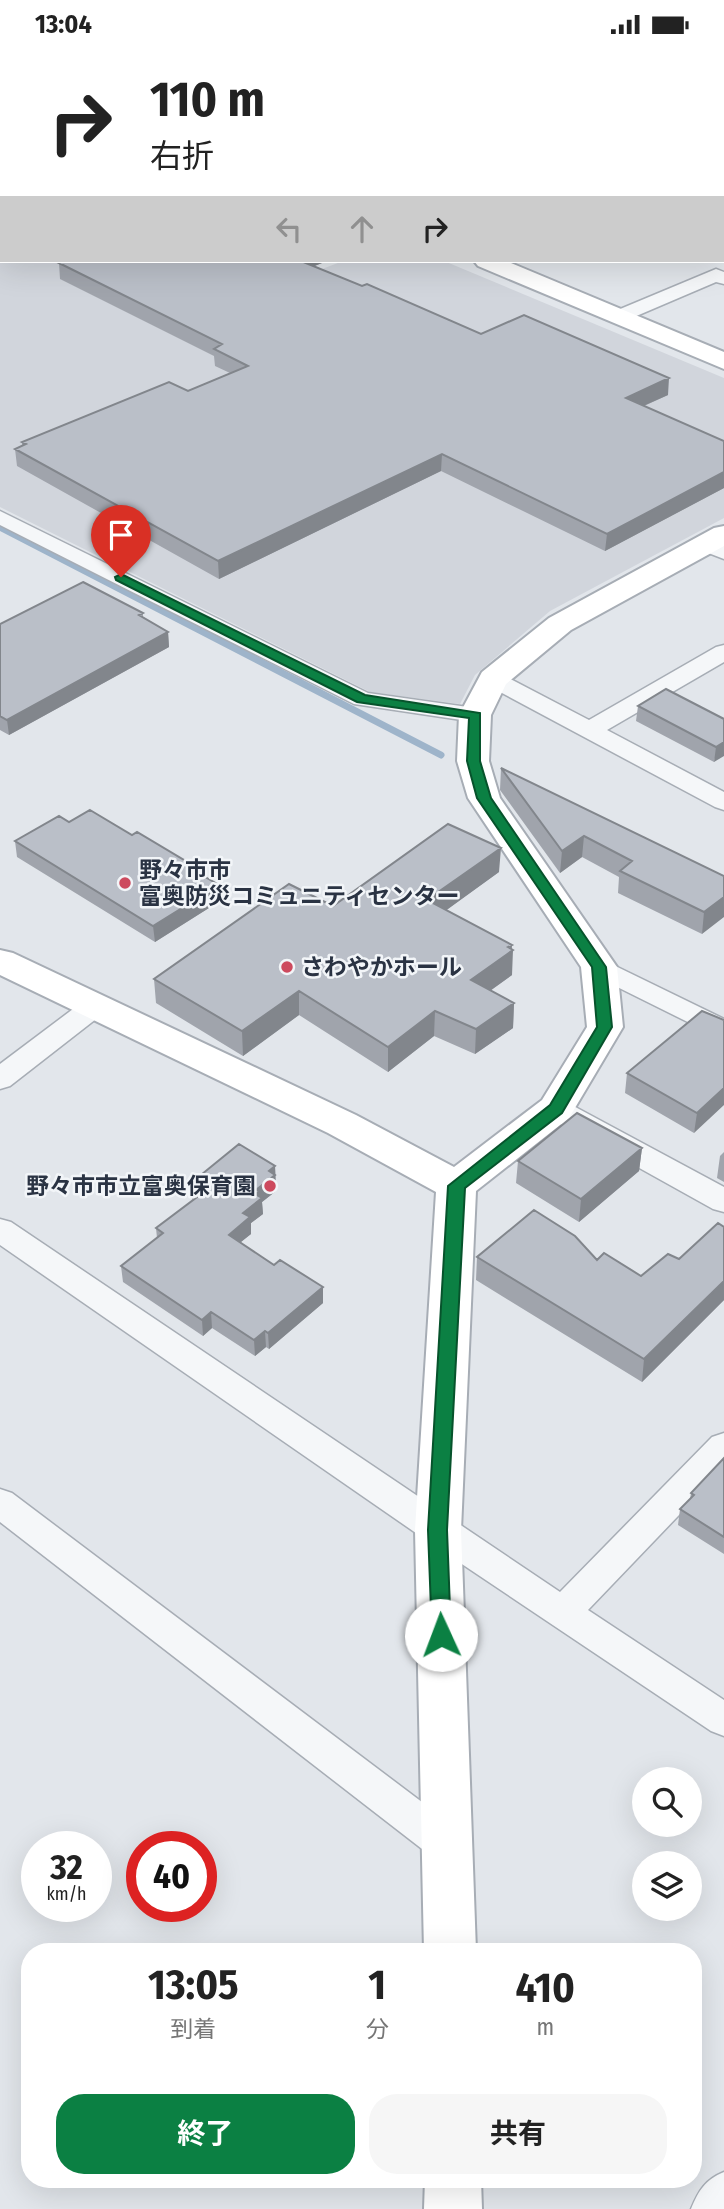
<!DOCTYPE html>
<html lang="ja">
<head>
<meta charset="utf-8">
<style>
	body { margin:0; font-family:"Fira Sans Condensed","Noto Sans JP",sans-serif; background:#f6f6f6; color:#222; height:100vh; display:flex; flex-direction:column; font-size:26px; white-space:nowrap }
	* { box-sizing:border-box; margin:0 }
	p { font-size:23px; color:#767676 }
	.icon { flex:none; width:38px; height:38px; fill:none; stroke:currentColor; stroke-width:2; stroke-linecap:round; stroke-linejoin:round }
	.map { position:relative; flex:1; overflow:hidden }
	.sheet { position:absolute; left:21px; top:1894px; width:681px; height:245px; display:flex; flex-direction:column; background:#fff; border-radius:28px; box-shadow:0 7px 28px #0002 }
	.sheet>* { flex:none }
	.banner { position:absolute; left:0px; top:0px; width:724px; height:214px; box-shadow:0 7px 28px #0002; background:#fff; color:#222; overflow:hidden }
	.tools { position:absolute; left:632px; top:1718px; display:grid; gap:14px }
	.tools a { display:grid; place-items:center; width:70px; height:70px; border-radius:50%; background:#fff; box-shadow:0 7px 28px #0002; font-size:35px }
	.speed { position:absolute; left:21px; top:1782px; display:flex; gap:14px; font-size:35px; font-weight:700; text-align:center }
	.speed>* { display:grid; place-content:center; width:91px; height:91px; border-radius:50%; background:#fff; box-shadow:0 7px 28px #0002; line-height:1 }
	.speed small { font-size:18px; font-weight:400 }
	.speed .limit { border:10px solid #d22; background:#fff; color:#111 }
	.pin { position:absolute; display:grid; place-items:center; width:60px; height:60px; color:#fff; margin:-72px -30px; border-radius:50% 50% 50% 0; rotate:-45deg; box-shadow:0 0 7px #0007 }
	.pin .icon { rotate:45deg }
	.me { position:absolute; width:77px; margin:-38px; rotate:358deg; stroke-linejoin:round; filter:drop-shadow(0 0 5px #0008) }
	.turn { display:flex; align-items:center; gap:24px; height:147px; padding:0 35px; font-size:32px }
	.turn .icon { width:91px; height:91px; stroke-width:2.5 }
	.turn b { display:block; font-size:49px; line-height:60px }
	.lanes { display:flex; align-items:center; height:66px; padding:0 35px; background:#0003; justify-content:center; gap:35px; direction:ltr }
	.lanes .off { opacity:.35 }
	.eta { display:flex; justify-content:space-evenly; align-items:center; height:119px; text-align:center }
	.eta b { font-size:42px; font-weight:700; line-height:49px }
	.primary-button { display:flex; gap:14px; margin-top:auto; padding:14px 35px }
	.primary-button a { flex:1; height:80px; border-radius:28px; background:#0b8043; color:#fff; font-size:28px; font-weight:700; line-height:80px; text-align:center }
	.primary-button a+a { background:#f6f6f6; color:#222 }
	.status { display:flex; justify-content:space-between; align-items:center; height:49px; padding:0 35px; background:#fff; direction:ltr }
	.status svg { height:19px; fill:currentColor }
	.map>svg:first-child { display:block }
	.built { fill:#d1d5dc }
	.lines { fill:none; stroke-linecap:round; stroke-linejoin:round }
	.stream-far1 { stroke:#9eb4ca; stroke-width:5 }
	.stream { stroke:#9eb4ca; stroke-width:7 }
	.street-casing { stroke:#a7adb5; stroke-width:3 }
	.secondary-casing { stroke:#a7adb5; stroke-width:4 }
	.street { fill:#f5f7f9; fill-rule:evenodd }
	.secondary { fill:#fff; fill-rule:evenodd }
	.wall { fill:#a0a4ac }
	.shaded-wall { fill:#82868c }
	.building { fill:#babfc8; stroke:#82868c; stroke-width:2 }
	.route { fill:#0b8043; stroke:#07532c; stroke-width:2 }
	.poi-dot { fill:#cd4a5e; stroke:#f2f5f8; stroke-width:2.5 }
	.labels { text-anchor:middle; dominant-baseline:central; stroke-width:5; stroke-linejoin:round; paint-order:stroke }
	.poi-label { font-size:23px; font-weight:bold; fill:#2a3343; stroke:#f2f5f8; text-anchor:start }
</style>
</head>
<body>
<div class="status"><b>13:04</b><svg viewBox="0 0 49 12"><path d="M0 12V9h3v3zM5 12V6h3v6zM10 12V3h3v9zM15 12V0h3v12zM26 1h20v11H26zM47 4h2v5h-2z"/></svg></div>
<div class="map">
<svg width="724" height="2160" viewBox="0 0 724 2160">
	<rect width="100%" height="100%" fill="#e2e6eb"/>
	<!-- built -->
	<path class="built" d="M0,201L2,212H105L309,225L343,212H444L724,329V469L550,562L475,626L460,655L370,643L0,458Z"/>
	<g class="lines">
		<!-- stream-far1 -->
		<path class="stream-far1" d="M450,0L455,2"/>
		<!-- stream -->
		<path class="stream" d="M0,478L441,706"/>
		<!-- street casing -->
		<g class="street-casing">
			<path id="street" d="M157,0H175L177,2H159Z
				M291,0H310L289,2Z
				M423,0H442L444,2H425Z
				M471,0H490L492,2H473Z
				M705,0H724L703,2Z
				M0,90H2V101L0,100Z
				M723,99H724V109H723Z
				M723,193H724V204H723Z
				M716,220L724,223V235L716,233L627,271H613L611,267L613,263Z
				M0,462L368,644L475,659L484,661L487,666L484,671L475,673L354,655L0,476Z
				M706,488L724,495V510L698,500L695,495L698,490Z
				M724,596V613L607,681L724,743V761L715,758L485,635L481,630L485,625H501L589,671L716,598Z
				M599,909L724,970V991L589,924L585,918L589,912Z
				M95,948L105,951L109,957L105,963L10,1037L0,1040V1015L85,951Z
				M556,1050L566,1053L724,1138V1163L713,1160L546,1067L541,1060L546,1053Z
				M0,1170L11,1173L560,1543L712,1388L724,1384V1419L588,1561L724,1651V1687L711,1682L426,1491L0,1196Z
				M0,1440L12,1444L463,1784L469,1797L463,1810L449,1815L435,1810L0,1473Z
				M724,2123V2160H691C699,2141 705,2131 724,2123Z"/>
		</g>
		<!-- secondary casing -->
		<g class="secondary-casing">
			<path id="secondary" d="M504,0H527L503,2Z
				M0,176H2V190H0Z
				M474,212H506L724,303V320L478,217Z
				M724,477V497L571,581L506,635L491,666L489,712L500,749L617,918L623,978L569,1069L476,1142L461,1481L476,1902H424L415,1481L436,1143L328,1084L0,926V901L13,904L356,1066L454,1118L542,1051L587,978L581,918L468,749L457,712L459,666L482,623L549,569L714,479Z
				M425,2130H481L482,2160H424Z"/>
		</g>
		<!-- street -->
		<use href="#street" class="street"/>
		<!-- secondary -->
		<use href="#secondary" class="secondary"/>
	</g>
	<!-- wall -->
	<path class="wall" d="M2,5V88H0V9Z
		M723,129H724V184L723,183Z
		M64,212H327L314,217L481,285L668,346L644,357L724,392V439L605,502L441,422L219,530L17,417L15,400L22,397V393L188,342L230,324L215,317L214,307L60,230L59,214Z
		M143,564V568L168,583L169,598L9,686L0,681V575Z
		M638,657L724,670L714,713L636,672Z
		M501,719L724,827L702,885L618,844L619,828L582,808L560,824L500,741Z
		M69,773L132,786L199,820V824L220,852L155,893L17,808L15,792Z
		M499,823L446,861L512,896V926L490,942L514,954L513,979L475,1005L434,987L388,1023L299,966L243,1007L156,954L154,930L333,857Z
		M724,971L694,1084L625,1044L627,1024Z
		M642,1099L639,1122L579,1173L516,1134L518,1112Z
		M724,1103V1133L717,1129L720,1107Z
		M275,1117L276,1142L262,1153L263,1165L251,1174V1185L240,1193L323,1254L269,1300L266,1298L255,1307L212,1279L203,1287L123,1233L121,1217L157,1189L156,1179L194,1151L192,1150L191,1134Z
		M724,1178V1251L642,1333L476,1231L477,1208L597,1211L641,1227L679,1210Z
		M724,1409V1505L678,1476L680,1460L690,1450L691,1444Z"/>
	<!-- shaded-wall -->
	<path class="shaded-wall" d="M295,212H327L295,225Z
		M669,329L668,346L625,365L626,349Z
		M442,405L441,422L219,530L218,512Z
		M724,423V439L605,502L607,485Z
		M168,583L169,598L9,686L7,671Z
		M724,693V707L714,713L716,698Z
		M584,787L582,808L560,824L562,802Z
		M501,799L499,823L426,876L427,851Z
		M219,836L220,852L155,893L153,877Z
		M724,848V868L702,885L704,863Z
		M512,896L511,902L513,901L512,926L470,956L471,931Z
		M299,942V966L243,1007L242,982Z
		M514,954L513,979L475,1005L476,980Z
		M435,962L434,987L388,1023V998Z
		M724,1039V1056L694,1084L697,1064Z
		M642,1099L639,1122L579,1173L581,1150Z
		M275,1117L276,1142L262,1153L263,1165L251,1174V1185L230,1202L229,1186L269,1122Z
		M724,1232V1251L642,1333L644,1310Z
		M323,1238V1254L269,1300L268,1284Z
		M211,1263L212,1279L203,1287L202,1271Z
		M265,1282L266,1298L255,1307L254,1291Z"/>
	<!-- building -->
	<path class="building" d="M3,0H100L104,2H3Z
		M191,0H289L293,2H185Z
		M2,5V75L0,74V9Z
		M724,8V41L723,42V9Z
		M723,129H724V167L723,166Z
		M64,212H301L362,237L367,235L481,285L524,266L669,329L626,349L724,392V423L607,485L442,405L218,512L15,400L26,395L22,393L169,333L188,342L248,317L214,300L222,295L59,214Z
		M83,533L143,564L139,566L168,583L7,671L0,667V575Z
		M666,640L724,670V693L716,698L638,657Z
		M501,719L724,827V848L704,863L620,822L632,812L584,787L562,802Z
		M90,761L132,786L137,783L199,820L195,822L219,836L153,877L15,792L59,767L69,773Z
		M448,775L501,799L427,851L512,896L508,898L513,901L471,931L514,954L476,980L435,962L388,998L299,942L242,982L154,930L289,835L333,857Z
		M702,962L724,971V1039L697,1064L627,1024Z
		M577,1064L642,1099L581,1150L518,1112Z
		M239,1095L275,1117L269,1122L275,1126L256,1141L259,1142L255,1145L262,1149L243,1164L250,1168L229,1186L274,1216L280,1211L323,1238L268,1284L265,1282L254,1291L211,1263L202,1271L121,1217L163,1184L156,1179L205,1142L191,1134Z
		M534,1161L575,1187L597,1211L604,1204L641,1227L668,1205L679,1210L718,1174L724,1178V1232L644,1310L477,1208Z
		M724,1409V1488L680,1460L694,1446L691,1444Z"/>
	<!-- route -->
	<path class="route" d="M121,525L365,646L480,664V712L491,749L606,918L612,978L562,1064L465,1139L447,1481L451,1586L448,1592L441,1594L434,1592L432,1586L428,1481L448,1137L550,1056L597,978L592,918L477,749L467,712L469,669L357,653L116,531L115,528Z"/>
	<!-- markers -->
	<g class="poi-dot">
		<circle cx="125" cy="834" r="7"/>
		<circle cx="287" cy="918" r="7"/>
		<circle cx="270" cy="1137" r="7"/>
	</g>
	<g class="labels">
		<!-- poi labels -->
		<g class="poi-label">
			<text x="139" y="821">野々市市<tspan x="139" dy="26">富奥防災コミュニティセンター</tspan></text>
			<text x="301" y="918">さわやかホール</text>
			<text x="256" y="1137" text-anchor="end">野々市市立富奥保育園</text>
		</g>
	</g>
</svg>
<div class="tools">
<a><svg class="icon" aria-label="search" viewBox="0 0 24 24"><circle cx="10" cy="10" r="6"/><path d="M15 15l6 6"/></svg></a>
<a><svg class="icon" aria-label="layers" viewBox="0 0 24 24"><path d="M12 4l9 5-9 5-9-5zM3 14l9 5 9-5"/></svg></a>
</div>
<div class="speed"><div>32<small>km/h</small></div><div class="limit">40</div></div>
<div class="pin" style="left:121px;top:528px;background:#d93025"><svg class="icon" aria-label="arrive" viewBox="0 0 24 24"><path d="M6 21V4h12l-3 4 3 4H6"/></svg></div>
<svg class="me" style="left:441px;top:1586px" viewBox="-20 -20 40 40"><circle r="19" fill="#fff"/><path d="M0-13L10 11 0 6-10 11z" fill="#0b8043"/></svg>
<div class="banner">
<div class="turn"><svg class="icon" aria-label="right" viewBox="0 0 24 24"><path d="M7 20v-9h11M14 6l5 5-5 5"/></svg><div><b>110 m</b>右折</div></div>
<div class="lanes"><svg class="icon off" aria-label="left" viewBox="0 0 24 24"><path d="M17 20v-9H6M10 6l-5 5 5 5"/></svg><svg class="icon off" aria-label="ahead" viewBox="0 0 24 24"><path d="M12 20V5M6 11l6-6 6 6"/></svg><svg class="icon" aria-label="right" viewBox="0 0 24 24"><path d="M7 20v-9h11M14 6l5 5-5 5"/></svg></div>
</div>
<section class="sheet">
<div class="eta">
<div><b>13:05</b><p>到着</p></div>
<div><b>1</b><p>分</p></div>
<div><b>410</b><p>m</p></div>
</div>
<div class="primary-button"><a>終了</a><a>共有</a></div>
</section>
</div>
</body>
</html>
